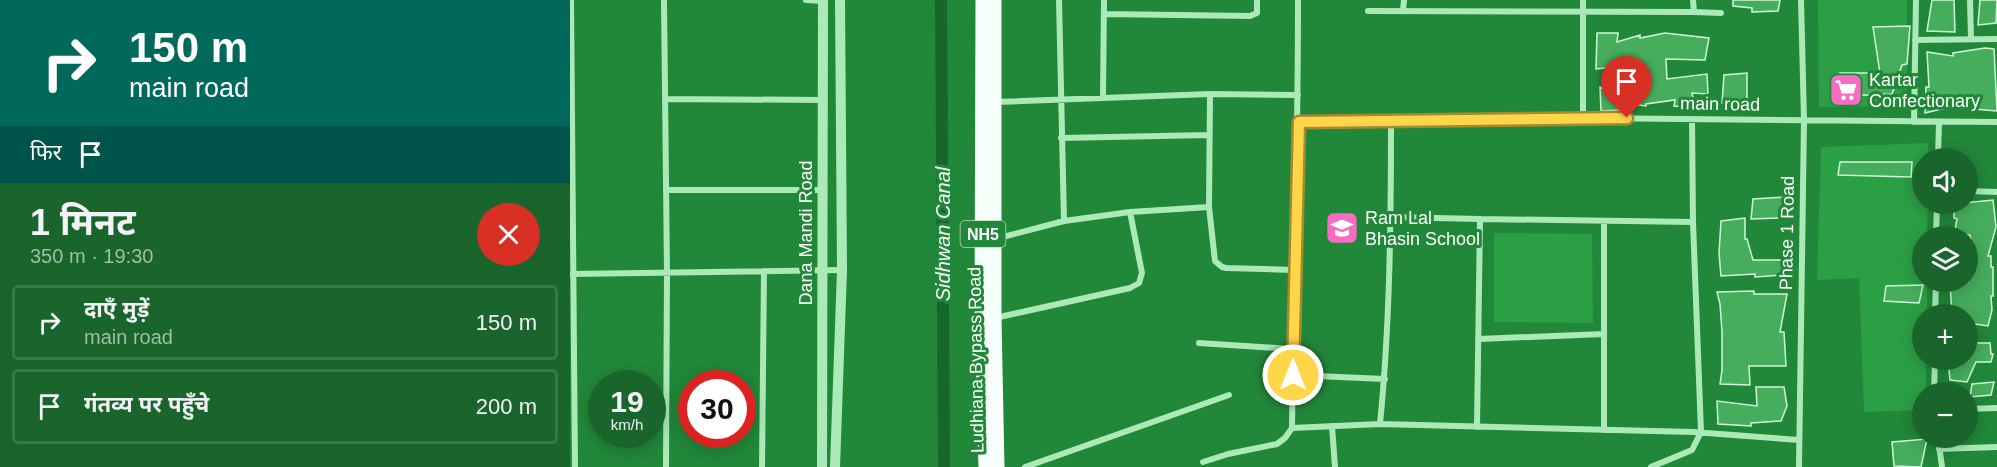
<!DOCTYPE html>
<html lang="hi">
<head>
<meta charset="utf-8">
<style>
	body { margin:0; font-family:Helvetica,"Noto Sans Devanagari",sans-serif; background:#226b33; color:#f1f3f6; height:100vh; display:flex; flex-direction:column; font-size:22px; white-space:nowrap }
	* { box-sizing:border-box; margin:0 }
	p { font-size:20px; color:#9fbda9 }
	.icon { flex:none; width:33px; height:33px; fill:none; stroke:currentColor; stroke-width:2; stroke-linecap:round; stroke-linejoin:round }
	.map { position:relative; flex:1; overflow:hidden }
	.drawer { display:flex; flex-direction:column; background:#19652b; width:570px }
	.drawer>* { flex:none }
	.banner { background:#00695c; color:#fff; overflow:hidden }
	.tools { position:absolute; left:1342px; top:148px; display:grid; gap:12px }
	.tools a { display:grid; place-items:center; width:66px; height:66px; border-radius:50%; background:#19652b; box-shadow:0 3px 15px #0003; font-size:30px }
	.speed { position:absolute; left:18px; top:370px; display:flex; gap:12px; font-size:30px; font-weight:700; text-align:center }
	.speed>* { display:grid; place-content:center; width:78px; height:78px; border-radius:50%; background:#19652b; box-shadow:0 3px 15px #0003; line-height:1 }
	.speed small { font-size:15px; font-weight:400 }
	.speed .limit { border:9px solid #d22; background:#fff; color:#111 }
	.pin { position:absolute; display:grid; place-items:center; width:51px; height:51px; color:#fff; margin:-62px -26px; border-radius:50% 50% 50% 0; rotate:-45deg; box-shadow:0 0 6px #0007 }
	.pin .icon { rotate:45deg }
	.me { position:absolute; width:66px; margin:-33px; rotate:0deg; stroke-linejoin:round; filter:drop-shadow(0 0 4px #0008) }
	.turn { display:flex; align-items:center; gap:21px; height:126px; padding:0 30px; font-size:27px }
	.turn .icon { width:78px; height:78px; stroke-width:2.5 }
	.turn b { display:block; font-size:42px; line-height:51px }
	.then { display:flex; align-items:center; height:57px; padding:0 30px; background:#0003; gap:12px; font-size:22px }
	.round { display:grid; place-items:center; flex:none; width:63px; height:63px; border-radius:32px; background:#226b33 }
	.overview { display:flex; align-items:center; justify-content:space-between; height:102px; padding:0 30px }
	h1 { font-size:36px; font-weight:700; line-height:45px }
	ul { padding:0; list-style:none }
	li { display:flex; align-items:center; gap:18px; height:75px; margin:0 12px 9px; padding:0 18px; border:3px solid #377947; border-radius:6px }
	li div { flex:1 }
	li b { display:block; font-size:22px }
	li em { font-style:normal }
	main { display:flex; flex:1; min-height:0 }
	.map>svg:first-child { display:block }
	.green { fill:#2b9f44 }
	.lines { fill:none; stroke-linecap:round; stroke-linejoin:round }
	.canal { stroke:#17662a; stroke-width:12 }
	.building { fill:#46ad5c; stroke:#cff7d8; stroke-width:1.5 }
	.minor { stroke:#abeab8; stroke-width:6 }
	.tertiary { stroke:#abeab8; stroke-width:10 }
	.trunk { stroke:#f6fef9; stroke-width:15 }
	.route-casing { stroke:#a68a30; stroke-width:15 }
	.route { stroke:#ffd54a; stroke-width:10 }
	.labels { text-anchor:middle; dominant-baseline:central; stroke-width:6; stroke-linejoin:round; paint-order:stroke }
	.shield { fill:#218739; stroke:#bcdbc4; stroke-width:1.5 }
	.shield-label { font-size:16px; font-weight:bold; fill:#fff }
	.poi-label { font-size:18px; fill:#fff; stroke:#218739; text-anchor:start }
	.street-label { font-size:18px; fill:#fff; stroke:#218739 }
	.water-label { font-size:20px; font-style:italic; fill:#fbfefc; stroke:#218739 }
</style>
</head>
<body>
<main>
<section class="drawer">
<div class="banner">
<div class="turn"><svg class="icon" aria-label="right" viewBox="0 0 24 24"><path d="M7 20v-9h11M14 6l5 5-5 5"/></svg><div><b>150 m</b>main road</div></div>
<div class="then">फिर<svg class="icon" aria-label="arrive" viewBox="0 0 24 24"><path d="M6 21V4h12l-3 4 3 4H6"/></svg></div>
</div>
<div class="overview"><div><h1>1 मिनट</h1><p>350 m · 19:30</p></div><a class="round" style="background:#d93025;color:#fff"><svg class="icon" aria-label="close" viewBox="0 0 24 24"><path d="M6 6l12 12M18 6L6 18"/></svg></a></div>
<ul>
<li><svg class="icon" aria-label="right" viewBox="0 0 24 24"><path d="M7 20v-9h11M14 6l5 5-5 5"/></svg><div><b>दाएँ मुड़ें</b><p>main road</p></div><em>150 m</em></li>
<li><svg class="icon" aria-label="arrive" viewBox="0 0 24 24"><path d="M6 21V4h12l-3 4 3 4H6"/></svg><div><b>गंतव्य पर पहुँचे</b></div><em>200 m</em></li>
</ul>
</section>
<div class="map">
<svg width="1427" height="467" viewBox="0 0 1427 467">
	<rect width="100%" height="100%" fill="#218739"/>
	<!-- green -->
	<path class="green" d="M1248,0H1337V106L1249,107Z
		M1358,143V159H1353V204H1358L1357,237H1353V282H1357V315H1353V360H1356V393H1353V410L1294,412L1289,278L1247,280L1251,147Z
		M924,233L1022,234L1023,323L924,322Z"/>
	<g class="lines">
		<!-- canal -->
		<path class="canal" d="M371,0L374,467"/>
	</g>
	<!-- building -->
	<path class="building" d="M1163,0H1210L1208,11L1182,12V8L1163,6Z
		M1362,0H1384L1385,32L1357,31Z
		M1410,0H1427L1426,23L1408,25Z
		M1340,26L1337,64L1332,65L1322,94L1273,96L1270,73H1310L1303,27Z
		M1027,33H1048L1047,42L1070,35V38L1095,33L1139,38L1135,60L1096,59L1097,79L1137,74L1138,94L1122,93L1125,108L1104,106L1105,100L1076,104V106L1051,103L1050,110L1031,111L1030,87L1057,94L1054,66L1026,69Z
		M1415,48L1424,49L1427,111L1380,107L1355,113L1356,87H1359L1357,52L1383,56V53Z
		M1177,73V107L1152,103L1154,75Z
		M1270,162H1342L1341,177L1268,175Z
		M1215,197L1214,218L1181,219L1183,199Z
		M1423,200L1426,227L1418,256H1421V267H1423V296H1421L1422,310L1418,326L1398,323V315H1382L1380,282H1398V263H1402V257H1403L1400,235H1384L1387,219L1384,218V204Z
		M1175,218V239H1177L1183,260H1215V275L1185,277V274L1151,276L1149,253L1151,221Z
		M1353,285L1349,303L1314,301L1316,286Z
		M1184,291V294H1217L1210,332H1214L1216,366H1179L1180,385L1150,384L1152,370V332L1150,304L1147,292Z
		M1398,343H1420L1421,354H1423L1421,362H1406L1397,382L1380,380L1378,360H1398Z
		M1424,382L1421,395L1400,397L1402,384Z
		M1186,387H1214L1217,406L1211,421L1181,423V426L1148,424L1147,401L1187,406Z
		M1357,439L1351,467L1324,466L1322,442Z"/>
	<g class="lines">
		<!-- minor -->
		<path class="minor" d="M1,0L5,467
			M94,0L97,272L96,467
			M236,0L253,1
			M489,0L494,221L560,212L639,207
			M1013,0V118
			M1400,0L1401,39
			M833,10L834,0
			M798,11L1124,12L1123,0
			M1124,12L1151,13
			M534,14L680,16L687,13V0
			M1345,40L1427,39
			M640,94L639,207L645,261L652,267L656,268L724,270
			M533,97L534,0
			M95,99L253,100
			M425,102L640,94L728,95
			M729,122L1013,118L1427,122
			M1344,122L1346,0
			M491,138L639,135
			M1368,159L1369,122
			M96,190H253
			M1398,191L1427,192
			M821,217L910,219
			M1366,237L1367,204
			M425,239L494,221
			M1,274L272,270
			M1365,315L1366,282
			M425,318L560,288L569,283L572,273L560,212
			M908,339L1034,334
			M629,343L723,349
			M723,375L815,379
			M1364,393L1365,360
			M1398,409L1427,408
			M810,424C820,323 821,221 821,120
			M762,426L765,467
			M907,427L910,219L1123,222
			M722,428L810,424L1123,432L1229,440
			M1034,430V221
			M1368,438L1372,467
			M1369,449L1427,447
			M633,462L658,454L707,444L715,438L722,428C724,286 728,143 728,0
			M192,467L194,271
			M455,467L659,395
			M1081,467L1122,450L1131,432L1123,222L1122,119
			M1229,467L1234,120L1231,0"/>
		<!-- tertiary -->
		<path class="tertiary" d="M252,467L253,0
			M265,467L272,270L270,0"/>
		<!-- trunk -->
		<path class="trunk" d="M413,0L412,321L416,467
			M424,0V319L427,467"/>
	</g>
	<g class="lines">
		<!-- route casing -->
		<g class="route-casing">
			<path id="route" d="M723,375L729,122L1057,118"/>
		</g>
		<!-- route -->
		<use href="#route" class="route"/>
	</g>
	<!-- icons -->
	<defs>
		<g id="supermarket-square" transform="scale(1.725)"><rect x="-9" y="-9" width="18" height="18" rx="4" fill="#f66cc2" stroke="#218739"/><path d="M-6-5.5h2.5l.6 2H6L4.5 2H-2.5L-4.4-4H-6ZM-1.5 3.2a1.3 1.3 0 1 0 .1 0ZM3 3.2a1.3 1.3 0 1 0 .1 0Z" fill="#fff"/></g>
		<g id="school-square" transform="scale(1.725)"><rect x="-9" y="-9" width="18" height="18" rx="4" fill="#f66cc2" stroke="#218739"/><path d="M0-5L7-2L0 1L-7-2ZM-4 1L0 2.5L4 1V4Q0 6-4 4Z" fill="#fff"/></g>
	</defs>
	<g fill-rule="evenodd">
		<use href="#supermarket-square" x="1276" y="90"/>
		<use href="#school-square" x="772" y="228"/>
	</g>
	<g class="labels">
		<!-- shield labels -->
		<rect class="shield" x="390.5" y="221" width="45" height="26" rx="4.5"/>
		<g class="shield-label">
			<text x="413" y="234">NH5</text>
		</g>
		<!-- poi labels -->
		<g class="poi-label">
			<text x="1299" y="80">Kartar<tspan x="1299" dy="21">Confectionary</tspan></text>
			<text x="795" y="218">Ram Lal<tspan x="795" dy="21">Bhasin School</tspan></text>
		</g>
		<!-- street labels -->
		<g class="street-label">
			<text transform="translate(1150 104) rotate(1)">main road</text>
			<text transform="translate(236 233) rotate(-90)">Dana Mandi Road</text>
			<text transform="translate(1217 233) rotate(-89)">Phase 1 Road</text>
			<text transform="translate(406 360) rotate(-91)">Ludhiana Bypass Road</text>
		</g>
		<!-- water labels -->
		<g class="water-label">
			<text transform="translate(373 234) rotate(-90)">Sidhwan Canal</text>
		</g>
	</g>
</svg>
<div class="tools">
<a><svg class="icon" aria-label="sound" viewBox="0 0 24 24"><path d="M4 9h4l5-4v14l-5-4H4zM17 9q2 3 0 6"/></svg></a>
<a><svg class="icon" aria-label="layers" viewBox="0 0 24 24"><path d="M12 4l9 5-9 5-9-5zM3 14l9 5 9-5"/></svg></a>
<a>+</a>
<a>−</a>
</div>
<div class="speed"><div>19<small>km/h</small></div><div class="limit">30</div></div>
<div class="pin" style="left:1057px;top:118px;background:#d93025"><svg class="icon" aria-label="arrive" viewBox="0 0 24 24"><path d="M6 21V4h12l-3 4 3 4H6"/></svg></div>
<svg class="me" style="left:723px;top:375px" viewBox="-20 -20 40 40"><circle r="17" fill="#ffd54a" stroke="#fff" stroke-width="3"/><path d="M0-11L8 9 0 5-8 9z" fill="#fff"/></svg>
</div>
</main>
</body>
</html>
